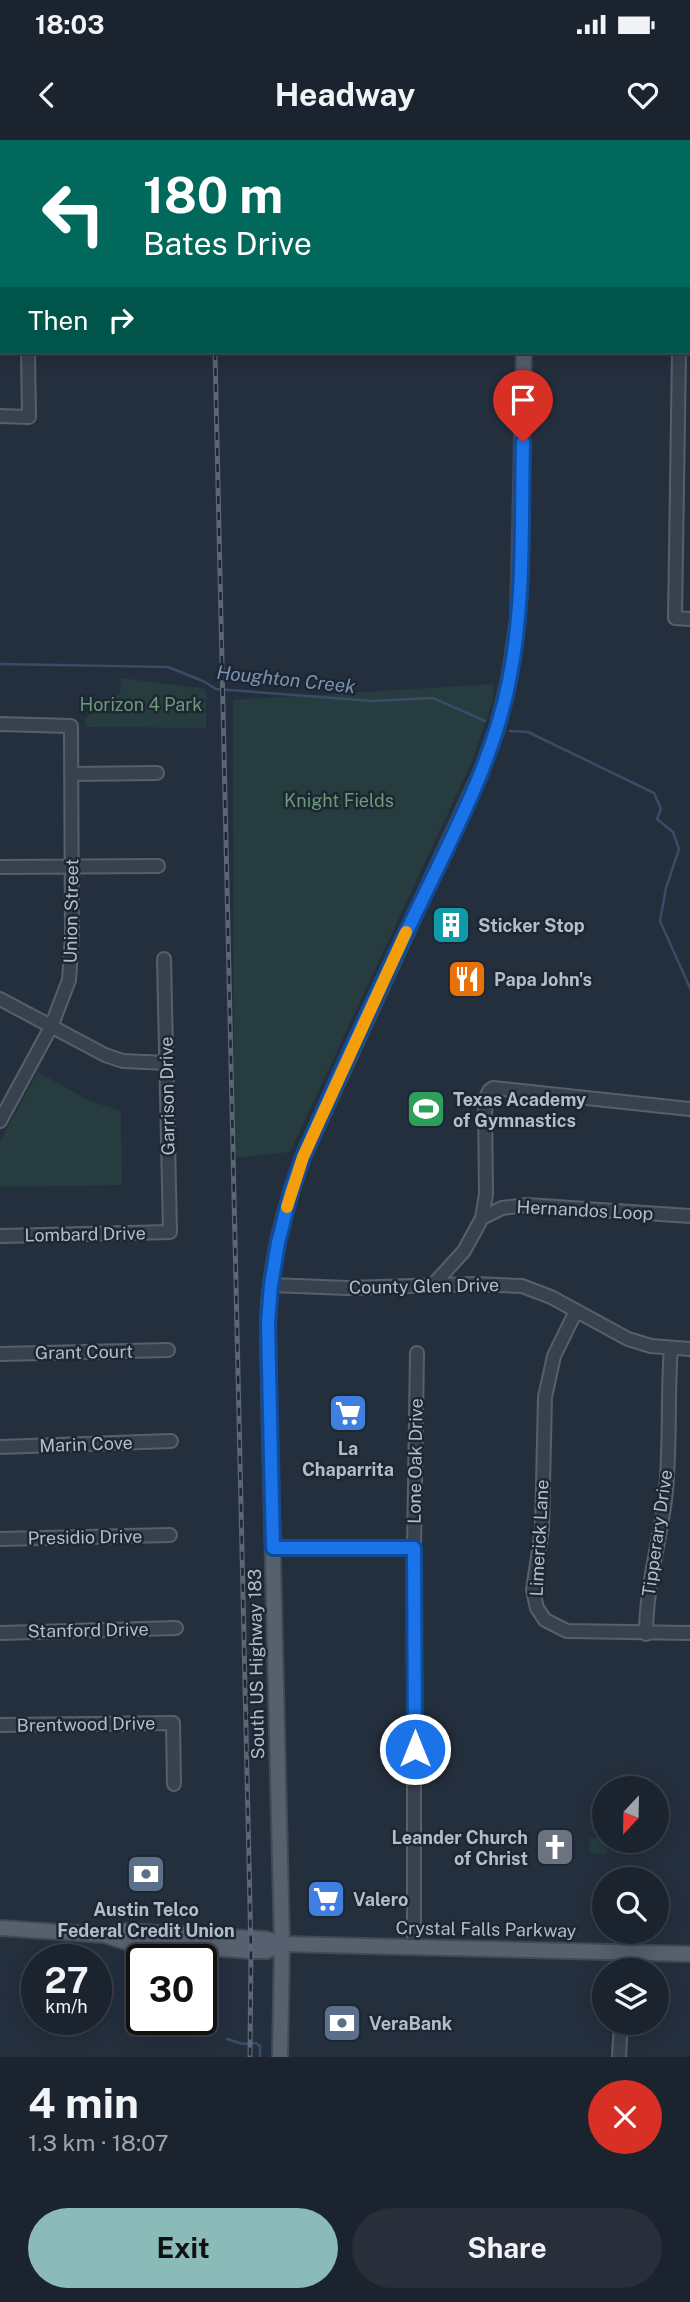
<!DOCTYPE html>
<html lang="en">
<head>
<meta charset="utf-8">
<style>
	body { margin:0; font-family:"Public Sans",sans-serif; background:#282f3a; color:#f1f3f6; height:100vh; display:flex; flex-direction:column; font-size:26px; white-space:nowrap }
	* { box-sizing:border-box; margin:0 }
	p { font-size:23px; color:#a0a4aa }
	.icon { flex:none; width:38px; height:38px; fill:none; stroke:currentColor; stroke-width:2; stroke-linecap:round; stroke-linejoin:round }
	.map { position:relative; height:1917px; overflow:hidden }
	.details { display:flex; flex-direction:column; background:#1b232e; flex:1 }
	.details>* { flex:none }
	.banner { position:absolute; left:0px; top:0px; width:691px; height:214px; box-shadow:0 4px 18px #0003,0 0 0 2px #39404a; background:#00695c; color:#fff; overflow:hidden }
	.needle { width:46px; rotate:202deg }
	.buttons { position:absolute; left:592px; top:1636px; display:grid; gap:14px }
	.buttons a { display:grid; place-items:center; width:77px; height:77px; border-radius:50%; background:#1b232e; box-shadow:0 4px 18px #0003,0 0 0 2px #39404a; font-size:35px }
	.speed { position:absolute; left:21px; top:1804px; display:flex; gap:14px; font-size:35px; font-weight:700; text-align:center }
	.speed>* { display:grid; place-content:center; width:91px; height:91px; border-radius:50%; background:#1b232e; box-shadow:0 4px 18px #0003,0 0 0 2px #39404a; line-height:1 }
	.speed small { font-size:18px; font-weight:400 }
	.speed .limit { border:4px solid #111; border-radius:10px; background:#fff; color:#111 }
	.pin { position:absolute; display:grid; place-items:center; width:60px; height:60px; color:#fff; margin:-72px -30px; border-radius:50% 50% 50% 0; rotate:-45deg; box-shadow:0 0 7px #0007 }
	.pin .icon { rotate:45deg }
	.me { position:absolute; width:77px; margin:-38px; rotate:0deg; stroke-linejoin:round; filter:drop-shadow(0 0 5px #0008) }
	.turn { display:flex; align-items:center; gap:24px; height:147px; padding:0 28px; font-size:32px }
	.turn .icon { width:91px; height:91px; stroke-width:2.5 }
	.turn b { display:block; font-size:49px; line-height:60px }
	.then { display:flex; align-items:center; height:66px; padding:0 28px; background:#0003; gap:14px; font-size:26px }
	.round { display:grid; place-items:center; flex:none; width:74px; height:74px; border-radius:37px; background:#282f3a }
	.headline { display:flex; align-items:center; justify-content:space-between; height:119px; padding:0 28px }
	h1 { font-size:42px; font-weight:700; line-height:52px }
	.button { display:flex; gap:14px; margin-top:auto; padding:14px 28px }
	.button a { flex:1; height:80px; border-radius:42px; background:#8bbbb9; color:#111; font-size:28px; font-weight:700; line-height:80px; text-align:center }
	.button a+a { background:#282f3a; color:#f1f3f6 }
	.status { display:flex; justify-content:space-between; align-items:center; height:49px; padding:0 35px; background:#1b232e; direction:ltr }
	.status svg { height:19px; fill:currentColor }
	header { display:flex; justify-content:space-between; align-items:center; height:91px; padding:0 28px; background:#1b232e; font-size:32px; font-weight:700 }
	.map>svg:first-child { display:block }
	.green { fill:#263c3f }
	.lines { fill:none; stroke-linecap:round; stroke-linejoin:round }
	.stream { stroke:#394c67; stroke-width:2.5 }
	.minor-casing { stroke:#565f6c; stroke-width:16 }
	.major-casing { stroke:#414a57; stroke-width:18 }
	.minor { stroke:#38414e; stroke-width:12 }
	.major { stroke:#56606e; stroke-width:14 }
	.rail-casing { stroke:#5a6575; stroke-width:5 }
	.rail { stroke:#1d2633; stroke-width:2.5; stroke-dasharray:8; stroke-linecap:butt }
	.route-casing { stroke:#114b97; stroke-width:18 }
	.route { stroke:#1a73e8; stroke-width:12 }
	.slow { stroke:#f59e0b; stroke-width:12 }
	.labels { text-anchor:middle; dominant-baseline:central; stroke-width:5; stroke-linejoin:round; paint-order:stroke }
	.park-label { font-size:18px; fill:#6b9a76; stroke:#1d2633 }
	.street-label { font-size:18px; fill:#b4bcc9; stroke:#1d2633 }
	.poi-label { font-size:18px; font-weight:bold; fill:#b4bcc9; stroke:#1d2633; text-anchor:start }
	.water-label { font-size:19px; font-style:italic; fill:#7c92b1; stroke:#1d2633 }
</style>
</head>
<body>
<div class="status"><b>18:03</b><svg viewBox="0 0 49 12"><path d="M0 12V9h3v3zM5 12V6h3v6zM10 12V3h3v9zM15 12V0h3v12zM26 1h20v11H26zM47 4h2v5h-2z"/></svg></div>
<header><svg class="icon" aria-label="back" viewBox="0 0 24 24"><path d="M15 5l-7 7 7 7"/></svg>Headway<svg class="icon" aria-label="heart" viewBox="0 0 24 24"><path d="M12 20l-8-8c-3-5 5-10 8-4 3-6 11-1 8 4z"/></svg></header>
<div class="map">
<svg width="690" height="1917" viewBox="0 0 690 1917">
	<rect width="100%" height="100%" fill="#242f3e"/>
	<!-- green -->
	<path class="green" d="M121,538L206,549V588L87,587L85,578L120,554Z
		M493,544V560L472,621L290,1012L234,1018L233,560Z
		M38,932L90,961L121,971L122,1045L0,1047V1001Z
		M590,1698L604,1699V1701H607V1714L589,1713Z"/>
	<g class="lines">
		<!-- stream -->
		<path class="stream" d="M0,524L168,527L203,541L216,549L373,561L433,558L485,581
			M510,591L528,592L654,653L661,669L657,679L673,692L679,709L666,748L660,781L690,848
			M227,1899L243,1904L256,1903L260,1906V1917"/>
		<!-- minor casing -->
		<g class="minor-casing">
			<path id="minor" d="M586,0L628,2
				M44,2L45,0
				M75,2L80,0
				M674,2V0
				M0,41L2,40
				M679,212L675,478L690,479
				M0,276L29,277L28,212
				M0,584L71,586L72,796L69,840L51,887L0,981
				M71,634L157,633
				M0,727L158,726
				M0,859L105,915L123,921L166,923
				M482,1078L486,1054L485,960L489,951L493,948L690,969
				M0,1096L170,1092L164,819
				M271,1145L347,1148L475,1144L522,1146L551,1157L628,1199L651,1206L690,1209
				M432,1146L464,1111L482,1078L502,1068L527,1065L690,1076
				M576,1171L554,1216L545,1257L542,1389L533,1450L537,1468L545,1480L567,1491L690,1493
				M0,1214L168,1210
				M0,1307L171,1301
				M0,1399L170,1395
				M273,1408H414
				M0,1493L176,1488
				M646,1494C646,1448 659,1405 665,1360C671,1309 667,1258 671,1208
				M0,1585L173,1583L174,1644
				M414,1807V1408L417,1213
				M623,1830V1812
				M619,1917L621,1883"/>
		</g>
		<!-- major casing -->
		<g class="major-casing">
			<path id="major" d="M528,2V0
				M0,1788L105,1795L126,1802L251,1811H267L282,1804
				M105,1795L126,1791L266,1799L282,1804L690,1814
				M280,1917L282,1804L269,1254C269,1217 266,1180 271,1144C276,1101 288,1058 303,1017L481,632L497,589L509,540L518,479L524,212"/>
		</g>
		<!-- minor -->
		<use href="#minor" class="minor"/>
		<!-- major -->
		<use href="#major" class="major"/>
		<!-- rail casing -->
		<g class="rail-casing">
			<path id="rail" d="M210,0V2
				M215,212L251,1811L250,1917"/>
		</g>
		<!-- rail -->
		<use href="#rail" class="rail"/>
	</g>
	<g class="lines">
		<!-- route casing -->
		<g class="route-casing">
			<path id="route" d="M415,1609L414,1408H273L268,1184L271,1145L278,1103L291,1051L303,1017C341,931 380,846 421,762C455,691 494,618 509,541C525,463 521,381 523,302"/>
		</g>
		<!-- route -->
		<use href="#route" class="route"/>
		<!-- slow -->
		<path class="slow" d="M287,1067L303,1017L406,792"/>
	</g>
	<!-- icons -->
	<defs>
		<g id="building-square" transform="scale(2.0125)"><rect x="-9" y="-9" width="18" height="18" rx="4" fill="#0f9aa8" stroke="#1d2633"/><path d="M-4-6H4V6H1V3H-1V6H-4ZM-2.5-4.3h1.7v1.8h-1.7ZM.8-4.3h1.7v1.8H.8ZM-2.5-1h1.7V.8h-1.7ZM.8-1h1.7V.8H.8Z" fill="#fff"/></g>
		<g id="restaurant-square" transform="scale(2.0125)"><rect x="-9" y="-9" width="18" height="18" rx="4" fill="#e8710a" stroke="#1d2633"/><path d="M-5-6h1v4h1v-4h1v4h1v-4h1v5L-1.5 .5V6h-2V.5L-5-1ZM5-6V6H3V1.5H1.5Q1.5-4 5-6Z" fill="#fff"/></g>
		<g id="stadium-square" transform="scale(2.0125)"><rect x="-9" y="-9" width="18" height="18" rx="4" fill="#2e9e5b" stroke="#1d2633"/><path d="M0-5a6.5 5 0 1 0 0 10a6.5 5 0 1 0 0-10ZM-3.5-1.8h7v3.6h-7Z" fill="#fff"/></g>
		<g id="supermarket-square" transform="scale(2.0125)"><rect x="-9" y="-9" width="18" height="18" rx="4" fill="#3f7fe0" stroke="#1d2633"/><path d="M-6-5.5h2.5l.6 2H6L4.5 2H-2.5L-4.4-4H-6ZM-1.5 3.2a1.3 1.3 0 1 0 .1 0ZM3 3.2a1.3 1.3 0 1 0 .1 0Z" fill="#fff"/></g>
		<g id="church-square" transform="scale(2.0125)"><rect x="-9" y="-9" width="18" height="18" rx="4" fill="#6b7280" stroke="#1d2633"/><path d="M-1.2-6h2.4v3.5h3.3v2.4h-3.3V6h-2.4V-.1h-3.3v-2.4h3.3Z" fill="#fff"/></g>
		<g id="bank-square" transform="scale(2.0125)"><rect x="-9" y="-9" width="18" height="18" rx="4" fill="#5c6f8a" stroke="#1d2633"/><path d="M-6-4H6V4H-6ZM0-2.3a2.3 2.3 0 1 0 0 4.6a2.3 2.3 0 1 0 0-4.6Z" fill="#fff"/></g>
	</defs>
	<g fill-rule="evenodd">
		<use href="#building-square" x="451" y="785"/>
		<use href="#restaurant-square" x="467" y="839"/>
		<use href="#stadium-square" x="426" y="969"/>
		<use href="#supermarket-square" x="348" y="1273"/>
		<use href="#church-square" x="555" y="1707"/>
		<use href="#bank-square" x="146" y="1734"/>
		<use href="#supermarket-square" x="326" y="1759"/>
		<use href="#bank-square" x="342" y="1883"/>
	</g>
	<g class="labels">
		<!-- park labels -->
		<g class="park-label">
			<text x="141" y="564">Horizon 4 Park</text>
			<text x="339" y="660">Knight Fields</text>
		</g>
		<!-- street labels -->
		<g class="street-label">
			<text transform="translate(71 771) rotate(-89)">Union Street</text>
			<text transform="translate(167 956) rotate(-91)">Garrison Drive</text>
			<text transform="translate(585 1070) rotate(3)">Hernandos Loop</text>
			<text transform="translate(85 1094) rotate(-1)">Lombard Drive</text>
			<text transform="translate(424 1146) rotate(-1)">County Glen Drive</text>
			<text transform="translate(84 1212) rotate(-1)">Grant Court</text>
			<text transform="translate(86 1304) rotate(-2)">Marin Cove</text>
			<text transform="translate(415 1321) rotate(-89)">Lone Oak Drive</text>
			<text transform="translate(657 1393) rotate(-82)">Tipperary Drive</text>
			<text transform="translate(85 1397) rotate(-1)">Presidio Drive</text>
			<text transform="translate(539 1398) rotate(-87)">Limerick Lane</text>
			<text transform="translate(88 1490) rotate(-1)">Stanford Drive</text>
			<text transform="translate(256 1524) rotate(-91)">South US Highway 183</text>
			<text transform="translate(86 1584) rotate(-1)">Brentwood Drive</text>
			<text transform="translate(486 1789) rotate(1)">Crystal Falls Parkway</text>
		</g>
		<!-- poi labels -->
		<g class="poi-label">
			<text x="478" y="785">Sticker Stop</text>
			<text x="494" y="839">Papa John's</text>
			<text x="453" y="959">Texas Academy<tspan x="453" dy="21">of Gymnastics</tspan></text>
			<text x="348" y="1308" text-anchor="middle">La<tspan x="348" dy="21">Chaparrita</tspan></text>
			<text x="528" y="1697" text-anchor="end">Leander Church<tspan x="528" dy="21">of Christ</tspan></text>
			<text x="353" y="1759">Valero</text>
			<text x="146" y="1769" text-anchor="middle">Austin Telco<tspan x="146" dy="21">Federal Credit Union</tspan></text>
			<text x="369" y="1883">VeraBank</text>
		</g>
		<!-- water labels -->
		<g class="water-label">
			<text transform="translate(286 539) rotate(6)">Houghton Creek</text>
		</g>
	</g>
</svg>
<div class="buttons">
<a><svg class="needle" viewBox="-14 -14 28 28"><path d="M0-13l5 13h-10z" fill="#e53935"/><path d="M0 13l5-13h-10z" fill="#a0a4aa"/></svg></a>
<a><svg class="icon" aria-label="search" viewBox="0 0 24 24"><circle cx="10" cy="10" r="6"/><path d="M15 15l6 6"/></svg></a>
<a><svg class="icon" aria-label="layers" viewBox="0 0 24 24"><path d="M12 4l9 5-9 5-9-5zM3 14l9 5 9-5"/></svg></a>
</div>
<div class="speed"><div>27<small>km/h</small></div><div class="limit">30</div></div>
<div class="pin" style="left:523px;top:302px;background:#d93025"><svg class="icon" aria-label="arrive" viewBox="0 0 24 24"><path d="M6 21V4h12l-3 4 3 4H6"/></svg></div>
<svg class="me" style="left:415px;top:1609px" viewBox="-20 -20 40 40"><circle r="17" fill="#1a73e8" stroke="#fff" stroke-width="3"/><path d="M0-11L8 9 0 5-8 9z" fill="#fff"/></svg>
<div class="banner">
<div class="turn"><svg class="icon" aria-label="left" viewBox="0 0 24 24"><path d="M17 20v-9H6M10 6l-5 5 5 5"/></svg><div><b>180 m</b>Bates Drive</div></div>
<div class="then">Then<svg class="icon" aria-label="right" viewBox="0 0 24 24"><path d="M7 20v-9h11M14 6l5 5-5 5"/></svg></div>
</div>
</div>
<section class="details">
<div class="headline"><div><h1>4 min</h1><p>1.3 km · 18:07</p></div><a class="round" style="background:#d93025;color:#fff"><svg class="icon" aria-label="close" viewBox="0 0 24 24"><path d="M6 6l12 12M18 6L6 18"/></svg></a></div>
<div class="button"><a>Exit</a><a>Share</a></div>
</section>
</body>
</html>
